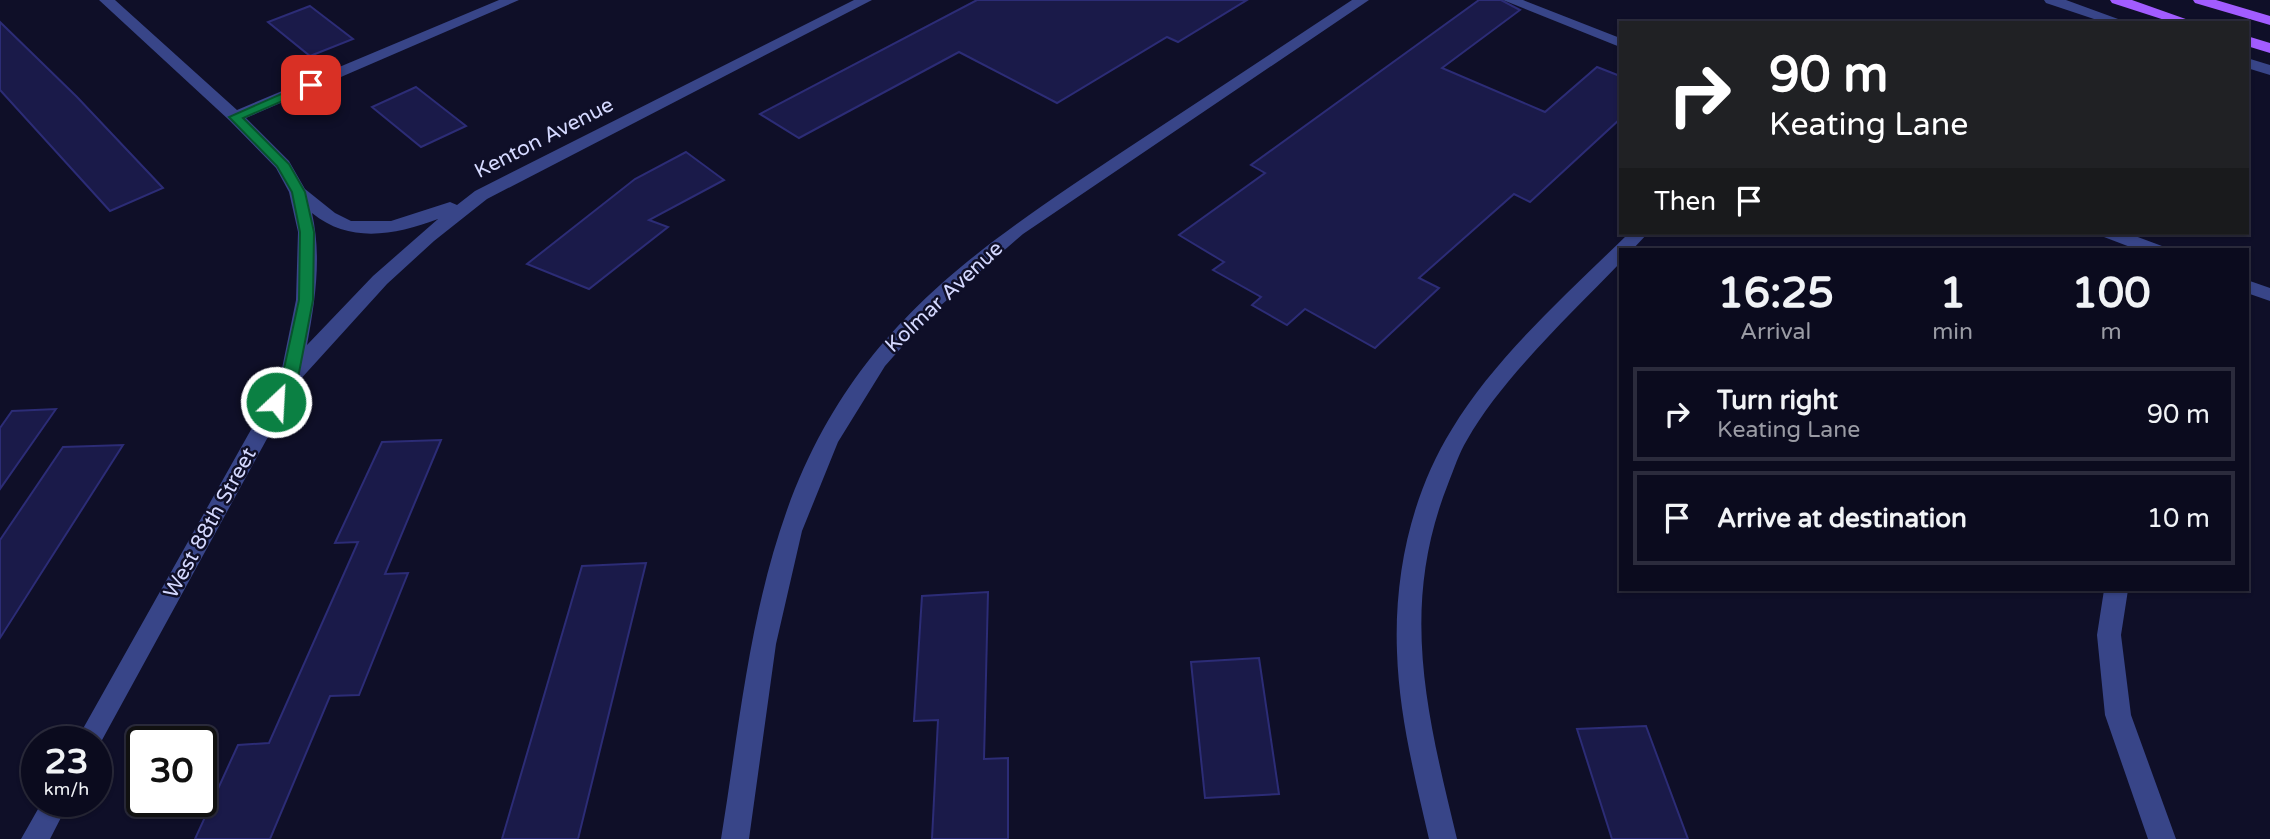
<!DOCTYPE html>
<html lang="en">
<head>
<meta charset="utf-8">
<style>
	body { margin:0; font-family:"Varela Round",sans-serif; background:#19192b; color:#f1f3f6; height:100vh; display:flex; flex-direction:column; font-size:26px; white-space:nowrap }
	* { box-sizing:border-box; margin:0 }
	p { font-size:23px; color:#9a9ba4 }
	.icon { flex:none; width:38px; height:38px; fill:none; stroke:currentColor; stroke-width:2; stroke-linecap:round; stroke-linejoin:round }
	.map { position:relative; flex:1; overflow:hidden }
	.drawer { position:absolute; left:1619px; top:248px; width:630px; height:343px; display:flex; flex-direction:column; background:#0b0b1e; border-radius:0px; box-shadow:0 2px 5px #0004,0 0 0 2px #2b2b3c }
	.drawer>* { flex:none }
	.top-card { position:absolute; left:1619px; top:21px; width:630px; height:214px; border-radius:0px; box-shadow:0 2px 5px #0004,0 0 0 2px #2b2b3c; background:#202124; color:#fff; overflow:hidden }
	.speed { position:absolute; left:21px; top:726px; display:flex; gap:14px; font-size:35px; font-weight:700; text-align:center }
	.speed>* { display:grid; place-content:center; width:91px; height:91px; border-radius:50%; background:#0b0b1e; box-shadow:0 2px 5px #0004,0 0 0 2px #2b2b3c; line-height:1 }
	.speed small { font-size:18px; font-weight:400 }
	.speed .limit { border:4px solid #111; border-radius:10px; background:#fff; color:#111 }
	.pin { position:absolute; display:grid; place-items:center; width:60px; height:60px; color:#fff; margin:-30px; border-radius:14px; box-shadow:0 4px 10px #0006 }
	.me { position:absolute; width:77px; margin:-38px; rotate:25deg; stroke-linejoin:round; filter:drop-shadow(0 0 5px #0008) }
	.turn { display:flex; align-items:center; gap:24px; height:147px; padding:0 35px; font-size:32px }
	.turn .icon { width:91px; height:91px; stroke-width:2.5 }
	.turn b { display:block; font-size:49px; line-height:60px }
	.then { display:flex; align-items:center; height:66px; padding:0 35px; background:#0003; gap:14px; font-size:26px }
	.eta { display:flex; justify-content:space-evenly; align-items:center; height:119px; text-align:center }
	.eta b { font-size:42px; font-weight:700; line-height:49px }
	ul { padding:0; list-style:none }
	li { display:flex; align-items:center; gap:21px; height:94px; margin:0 14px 10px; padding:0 21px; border:4px solid #2b2b3c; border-radius:0px }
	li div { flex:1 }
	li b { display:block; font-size:26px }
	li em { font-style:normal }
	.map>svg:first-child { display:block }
	.building { fill:#1a1a49; stroke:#2c2c76; stroke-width:2 }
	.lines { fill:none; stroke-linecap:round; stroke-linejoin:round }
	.minor { fill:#384588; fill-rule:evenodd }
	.major { fill:#a25cff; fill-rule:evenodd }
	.route { fill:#0b8043; stroke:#07532c; stroke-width:2 }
	.labels { text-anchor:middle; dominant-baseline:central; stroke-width:5; stroke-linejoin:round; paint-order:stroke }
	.street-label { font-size:21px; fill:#d5d9ff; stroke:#0f0f28 }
</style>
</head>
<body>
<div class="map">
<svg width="2270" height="839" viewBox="0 0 2270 839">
	<rect width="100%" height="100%" fill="#0f0f28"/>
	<!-- building -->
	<path class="building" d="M977,0H1247L1178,42L1167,37L1057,103L959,52L799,138L760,114Z
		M1479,0H1501L1520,10L1442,68L1545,112L1597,67L1620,76V119L1530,202L1514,194L1419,278L1439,288L1375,348L1305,309L1287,325L1252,305L1261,297L1213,270L1224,262L1179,235L1265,173L1251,165Z
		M310,6L353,39L310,56L268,22Z
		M0,22L77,97L163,188L110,211L0,90Z
		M416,87L466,126L421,147L372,107Z
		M686,152L724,180L649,220L668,227L589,289L527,264L635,179Z
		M56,409L0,489V428L12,411Z
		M441,440L385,574L408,573L359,695L330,696L270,839H195L238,745L269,743L358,542L335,543L382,442Z
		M123,445L40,575L0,638V540L63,447Z
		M646,563L578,839H502L582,566Z
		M988,592L984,759L1008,758V839H932L938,720L914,721L922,596Z
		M1259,658L1279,794L1205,798L1191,662Z
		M1646,726L1688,839H1612L1577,729Z"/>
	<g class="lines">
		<!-- minor -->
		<path class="minor" d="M99,0H115L237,110L499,0H519L246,118L289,161L305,189L335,213L351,221H391L450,202L457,205L475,191L854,0H872L487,199L434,241L387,284L298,382L96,751V742H76L80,734L280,378L296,300L298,232L289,192L276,168L229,120ZM312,213C350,244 395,235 438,219L373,276L307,345C315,302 322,257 312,213Z
			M1352,0H1369L1023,234L932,313L885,366L838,442L802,531L776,644L749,839H721C739,729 749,616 787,510C853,328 975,250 1128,148C1203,99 1278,49 1352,0Z
			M1503,0H1523L1620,38V47Z
			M2044,0H2066L2129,23H2106L2046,3Z
			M2247,58L2270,65V75L2247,68Z
			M1629,233H1648L1632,250H1620V263C1572,313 1501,379 1467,440C1459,453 1454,469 1448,484C1399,608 1427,714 1457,839H1429C1415,778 1399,715 1397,652C1394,575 1411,495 1452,429C1495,357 1569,292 1629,233Z
			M2101,233H2127L2162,246L2164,250H2138L2104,237Z
			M2247,280L2270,288V301L2247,293Z
			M2104,590H2128L2121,635L2131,715L2176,839H2148L2105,715L2097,635Z
			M42,802H69L50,839H21Z"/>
		<!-- major -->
		<path class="major" d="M2110,0H2132L2197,23H2174L2112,3Z
			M2193,0H2216L2270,16V25L2195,3Z
			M2247,36L2270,43V53L2247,46Z"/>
	</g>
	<!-- route -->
	<path class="route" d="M311,81L317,85L315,87L243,118L289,164L305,192L314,232L313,300L298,378L282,406L276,408L269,402L282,378L299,300L300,232L292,192L277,166L229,117Z"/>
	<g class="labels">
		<!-- street labels -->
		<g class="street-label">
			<text transform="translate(544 138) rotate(-27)">Kenton Avenue</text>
			<text transform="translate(944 297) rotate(-43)">Kolmar Avenue</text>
			<text transform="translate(210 523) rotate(-61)">West 88th Street</text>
		</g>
	</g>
</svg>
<div class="speed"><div>23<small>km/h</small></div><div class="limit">30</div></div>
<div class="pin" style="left:311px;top:85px;background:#d93025"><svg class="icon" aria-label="arrive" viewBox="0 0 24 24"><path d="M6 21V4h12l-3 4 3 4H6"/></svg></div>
<svg class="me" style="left:276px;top:402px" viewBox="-20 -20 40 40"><circle r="17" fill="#0b8043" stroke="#fff" stroke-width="3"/><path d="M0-11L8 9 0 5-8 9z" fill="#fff"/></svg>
<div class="top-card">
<div class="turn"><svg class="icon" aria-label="right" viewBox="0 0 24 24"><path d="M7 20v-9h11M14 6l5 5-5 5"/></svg><div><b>90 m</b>Keating Lane</div></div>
<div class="then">Then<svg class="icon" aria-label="arrive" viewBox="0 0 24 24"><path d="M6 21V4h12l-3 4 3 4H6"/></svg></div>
</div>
<section class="drawer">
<div class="eta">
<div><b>16:25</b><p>Arrival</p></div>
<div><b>1</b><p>min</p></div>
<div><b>100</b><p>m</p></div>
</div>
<ul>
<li><svg class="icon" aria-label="right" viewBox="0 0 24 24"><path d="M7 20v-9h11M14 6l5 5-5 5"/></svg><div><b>Turn right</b><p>Keating Lane</p></div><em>90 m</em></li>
<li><svg class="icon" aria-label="arrive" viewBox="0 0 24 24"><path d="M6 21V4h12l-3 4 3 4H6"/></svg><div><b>Arrive at destination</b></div><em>10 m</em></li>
</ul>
</section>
</div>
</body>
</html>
